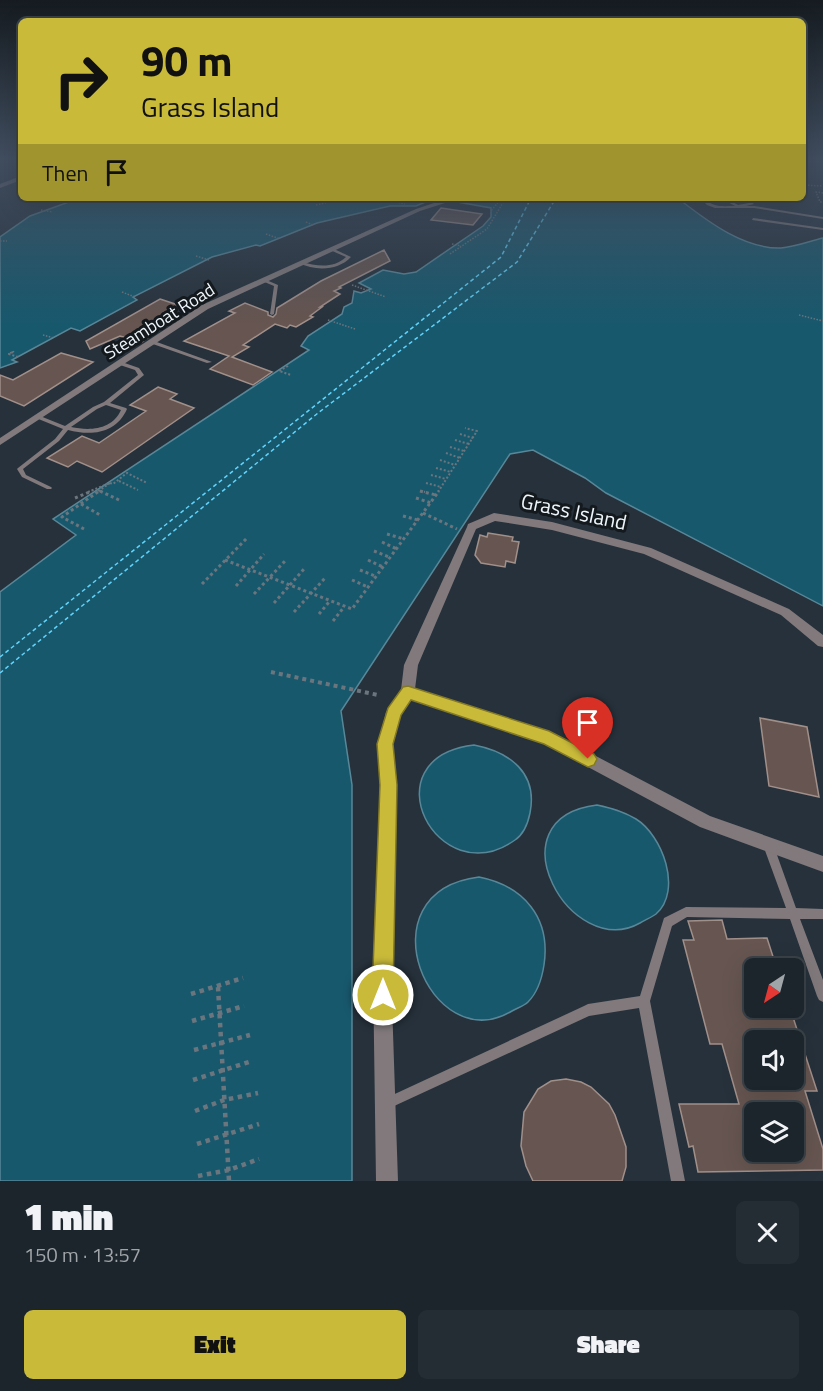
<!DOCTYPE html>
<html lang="en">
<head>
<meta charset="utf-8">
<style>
	body { margin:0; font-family:"Titillium Web",sans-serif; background:#252d34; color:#f1f3f6; height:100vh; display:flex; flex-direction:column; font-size:22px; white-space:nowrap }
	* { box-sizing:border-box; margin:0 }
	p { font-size:20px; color:#a0a5a9 }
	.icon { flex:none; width:33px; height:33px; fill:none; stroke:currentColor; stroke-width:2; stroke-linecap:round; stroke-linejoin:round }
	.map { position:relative; height:1181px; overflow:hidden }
	.drawer { display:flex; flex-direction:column; background:#1c252c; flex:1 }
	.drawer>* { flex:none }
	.top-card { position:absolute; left:18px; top:18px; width:788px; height:183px; border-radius:9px; box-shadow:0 6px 24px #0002,0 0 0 2px #3a4248; background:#c9ba3a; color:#111; overflow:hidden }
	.needle { width:39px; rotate:216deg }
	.buttons { position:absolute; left:744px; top:958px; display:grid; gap:12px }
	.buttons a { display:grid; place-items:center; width:60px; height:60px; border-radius:9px; background:#1c252c; box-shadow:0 6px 24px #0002,0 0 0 2px #3a4248; font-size:30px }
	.pin { position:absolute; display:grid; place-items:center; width:51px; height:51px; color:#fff; margin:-62px -26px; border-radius:50% 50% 50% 0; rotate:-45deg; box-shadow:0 0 6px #0007 }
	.pin .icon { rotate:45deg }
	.me { position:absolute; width:66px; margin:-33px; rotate:0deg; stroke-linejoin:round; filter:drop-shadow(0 0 4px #0008) }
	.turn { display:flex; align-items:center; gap:21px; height:126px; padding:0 24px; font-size:27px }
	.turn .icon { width:78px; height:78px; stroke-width:2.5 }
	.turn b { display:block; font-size:42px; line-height:51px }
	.then { display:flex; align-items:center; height:57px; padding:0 24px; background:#0003; gap:12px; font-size:22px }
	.round { display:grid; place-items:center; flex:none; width:63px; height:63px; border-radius:9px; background:#252d34 }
	.head { display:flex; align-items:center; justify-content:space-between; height:102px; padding:0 24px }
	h1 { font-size:36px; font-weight:800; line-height:45px }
	.action { display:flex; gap:12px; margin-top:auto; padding:12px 24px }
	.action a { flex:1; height:69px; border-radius:9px; background:#c9ba3a; color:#111; font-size:24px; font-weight:800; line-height:69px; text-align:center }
	.action a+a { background:#252d34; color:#f1f3f6 }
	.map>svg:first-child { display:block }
	.water { fill:#18586d; stroke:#588798; stroke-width:1.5 }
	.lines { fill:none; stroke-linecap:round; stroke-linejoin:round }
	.ferry { stroke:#61d4fc; stroke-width:1.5; stroke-dasharray:4 3; stroke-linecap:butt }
	.building { fill:#665550; stroke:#a18f8a; stroke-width:1.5; fill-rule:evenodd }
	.path-far4 { stroke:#6b757e; stroke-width:1.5; stroke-dasharray:1.5 1.5; stroke-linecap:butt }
	.path-far3 { stroke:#6b757e; stroke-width:2; stroke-dasharray:2 2; stroke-linecap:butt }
	.path-far2 { stroke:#6b757e; stroke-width:3; stroke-dasharray:3 3; stroke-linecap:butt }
	.path-far1 { stroke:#6b757e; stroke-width:4; stroke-dasharray:4 4; stroke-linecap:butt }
	.path { stroke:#6b757e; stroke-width:4.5; stroke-dasharray:4.5 4.5; stroke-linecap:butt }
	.lane { fill:#81797b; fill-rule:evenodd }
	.street { fill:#81797b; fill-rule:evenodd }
	.route { fill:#c9ba3a; stroke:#837926; stroke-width:1.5 }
	.labels { text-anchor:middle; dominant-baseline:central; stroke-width:6; stroke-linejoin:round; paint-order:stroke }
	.far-street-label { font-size:18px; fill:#eef6fc; stroke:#14191d }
	.street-label { font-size:21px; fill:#eef6fc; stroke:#14191d }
</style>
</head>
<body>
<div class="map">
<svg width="823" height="1181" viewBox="0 0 823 1181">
	<rect width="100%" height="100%" fill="#26313b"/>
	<!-- water -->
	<path class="water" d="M80,198H435L416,206H390L317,223L260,246L256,245L212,257L133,297L137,300L80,331L71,328L12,360L17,362L0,368V237L30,216Z
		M435,198H685L684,203C710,223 745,249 781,248C795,247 810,241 823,238V606L606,493L585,478L533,450L510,454L341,711L352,785V1181H0V592L76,535L53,519L309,350L301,346L308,336L342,314L344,307L352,303L354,291L361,293L371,289L359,283L383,270L404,274L416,272L483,226L491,217V208Z
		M474,745C510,752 538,773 530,813C528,823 524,834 515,840C437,895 367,758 474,745Z
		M597,805C611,808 623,811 636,819C662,835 683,890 656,914C652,917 645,920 640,923C571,962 490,818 597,805Z
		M479,877C524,886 551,918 544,965C542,978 538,992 528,1002C524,1006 517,1008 512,1011C430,1060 360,892 479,877Z"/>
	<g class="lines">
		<!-- ferry -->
		<path class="ferry" d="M0,657L501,257L531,198
			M0,673L318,413L517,262L556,198"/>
	</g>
	<!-- building -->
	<path class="building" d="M441,208L482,214L473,225L431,220Z
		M384,250L390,261L339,287L341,288L334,291L340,294L320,307H322L310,316L313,317L296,327L290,325L287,328L275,324L243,345L249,347L232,357L272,372L253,385L210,369L229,356L184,341L235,313L229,311L245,303L268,312V315L273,317L276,314L277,308L321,281Z
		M160,299L178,305L164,312L167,315L144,329L156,332L142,342L120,336L90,349L86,341Z
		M61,353L93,362L24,406L0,396V375L13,380Z
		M158,387L177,394L170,399L194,408L102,472L77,461L68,467L47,458L82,436L99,443L146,411L130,405Z
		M488,533L513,537L512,541L519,542L515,563L506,561L505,567L481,563L475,555L480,535L487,537Z
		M760,718L807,727L819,797L769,786Z
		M722,920L727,939L767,938L777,969H754V1008H790L817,1091H805L823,1149V1170L698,1172L693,1146L689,1147L679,1104H739L722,1044H710L683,940H694L688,921ZM754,1041H794V1080H754ZM754,1113H794V1152H754Z
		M566,1079L581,1082L591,1087L609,1104L615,1115L626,1147V1167L622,1181H533L526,1166L521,1146L524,1112L538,1089L551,1081Z"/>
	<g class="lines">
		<!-- path-far4 -->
		<path class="path-far4" d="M802,185L823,186
			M823,193L816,192L820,202H823
			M381,198L405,204
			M316,205L347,198
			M41,210L53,212
			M306,222L313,225
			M266,234L280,239
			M0,241H7
			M452,244L461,246
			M450,254L487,229L504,201H499L491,211
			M196,256L209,260
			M352,285L386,297
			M122,292L135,297
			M799,315L823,321
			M328,320L355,329
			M43,335L54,338
			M10,353L15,351"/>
		<!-- path-far3 -->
		<path class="path-far3" d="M13,352L9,354L18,357
			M288,366L279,371L291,375
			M460,434L473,438
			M455,440L469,444
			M450,447L464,451
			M446,453L460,458
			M440,460L455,465
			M436,468L451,472
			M431,475L446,479
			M119,481L138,490
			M110,483L113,484L127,473L147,483
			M426,483L441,487
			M100,491L103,492
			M420,491L425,492
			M88,492L110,483L97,492
			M438,492L477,431L465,428"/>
		<!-- path-far2 -->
		<path class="path-far2" d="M100,491L119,500
			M420,491L436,495
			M75,498L92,491
			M416,498L431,503
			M81,504L100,515
			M423,513L457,529
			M403,516L418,520
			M84,529L62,517L99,491
			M387,534L404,539
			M382,542L397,549
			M374,551L389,557
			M225,560L352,609L439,491
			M368,560L383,567
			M360,570L375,576
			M352,580L368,587
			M202,584L247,538
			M236,586L264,554
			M254,594L285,561
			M274,603L304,569
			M294,612L325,578
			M319,614L329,602
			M333,621L344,607"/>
		<!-- path-far1 -->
		<path class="path-far1" d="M271,672L378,695"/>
		<!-- path -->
		<path class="path" d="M218,987L229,1181
			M191,994L243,978
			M192,1021L244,1006
			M194,1050L250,1035
			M193,1080L252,1061
			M195,1111L224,1100L258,1093
			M197,1144L259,1124
			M198,1176L229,1170L259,1159"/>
		<!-- lane -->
		<path class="lane" d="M700,198H704C714,208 722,206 735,206L726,201C736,196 746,197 754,204L746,206H754L823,217V219L754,208H715L707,205ZM737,199L746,201L749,203L738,205L731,201Z
			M753,218L823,228V230L752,220Z
			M330,248H332L351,257C338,271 315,271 299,263L301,262C317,266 333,269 346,257L330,250Z
			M264,279L278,285L274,314L272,315L270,314L274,286L262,281V280Z
			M150,341H154L212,362L207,363L150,343Z
			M119,361L139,368L144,375L110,403L126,408L127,409C116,434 91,436 68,430L59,441L23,469L26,475L51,487L52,488L51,489H47L22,477L17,469L18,468L55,439L63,429L36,418V416H40L65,426L93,407L104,402L138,375L135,370L117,364L116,363ZM106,405L121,410C112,430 90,431 71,427L97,409Z
			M768,840L772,841L796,908L823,909V919H800L823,980V1002L819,1000L817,996L790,919L687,917L672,926L650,1001L685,1181H671L639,1008L589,1016L392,1107L388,1109L384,1107L382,1103L384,1099L584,1006L588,1004L640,996L664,918L686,907L786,908L763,845L764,841Z"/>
		<!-- street -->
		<path class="street" d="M21,176V180L0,188V184Z
			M443,200L445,203L420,211L208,309L0,445V438L202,305L416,209Z
			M494,513L552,522L651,548L789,609L823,635V647L818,646L781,615L644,554L552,530L495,521L476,529L418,665L415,689L554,734L710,816L823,856V872L700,827L545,744L411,699L399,714L392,744L397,785L391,973L398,1181H376L373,973L381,785L378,744L386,712L401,690L404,665L467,527L468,524Z"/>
	</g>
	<!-- sky -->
	<linearGradient id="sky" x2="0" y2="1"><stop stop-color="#151b20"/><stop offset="0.49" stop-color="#414e60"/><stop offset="1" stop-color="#414e60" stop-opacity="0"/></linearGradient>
	<rect width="823" height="324" fill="url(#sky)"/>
	<!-- route -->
	<path class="route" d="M408,686L549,731L594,754L597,759L594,765L588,767L544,744L411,700L401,715L393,744L397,785L393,995L390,1002L383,1005L375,1002L372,995L380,785L377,744L388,708L403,687Z"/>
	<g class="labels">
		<!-- far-street labels -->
		<g class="far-street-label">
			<text transform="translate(159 321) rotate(-32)">Steamboat Road</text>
		</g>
		<!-- street labels -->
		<g class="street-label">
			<text transform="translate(574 511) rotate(12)">Grass Island</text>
		</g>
	</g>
</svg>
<div class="buttons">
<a><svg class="needle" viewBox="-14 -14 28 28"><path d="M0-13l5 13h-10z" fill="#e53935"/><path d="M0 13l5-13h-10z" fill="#a0a5a9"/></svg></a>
<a><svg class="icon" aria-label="sound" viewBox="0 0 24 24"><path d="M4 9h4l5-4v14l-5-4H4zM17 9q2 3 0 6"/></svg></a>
<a><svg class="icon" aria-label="layers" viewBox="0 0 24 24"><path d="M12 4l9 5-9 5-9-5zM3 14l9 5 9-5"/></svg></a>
</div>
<div class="pin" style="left:588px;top:759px;background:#d93025"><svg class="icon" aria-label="arrive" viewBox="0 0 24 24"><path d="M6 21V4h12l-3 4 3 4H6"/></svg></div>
<svg class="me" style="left:383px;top:995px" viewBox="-20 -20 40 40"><circle r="17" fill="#c9ba3a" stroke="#fff" stroke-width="3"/><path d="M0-11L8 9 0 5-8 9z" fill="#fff"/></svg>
<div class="top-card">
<div class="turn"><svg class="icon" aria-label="right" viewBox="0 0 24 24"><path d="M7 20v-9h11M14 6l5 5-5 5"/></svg><div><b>90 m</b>Grass Island</div></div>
<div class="then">Then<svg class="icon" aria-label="arrive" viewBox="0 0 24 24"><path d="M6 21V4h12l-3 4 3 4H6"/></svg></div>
</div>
</div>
<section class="drawer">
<div class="head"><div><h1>1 min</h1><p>150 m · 13:57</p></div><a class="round"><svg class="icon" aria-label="close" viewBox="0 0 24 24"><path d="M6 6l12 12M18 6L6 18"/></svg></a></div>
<div class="action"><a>Exit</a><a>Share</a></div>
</section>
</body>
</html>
